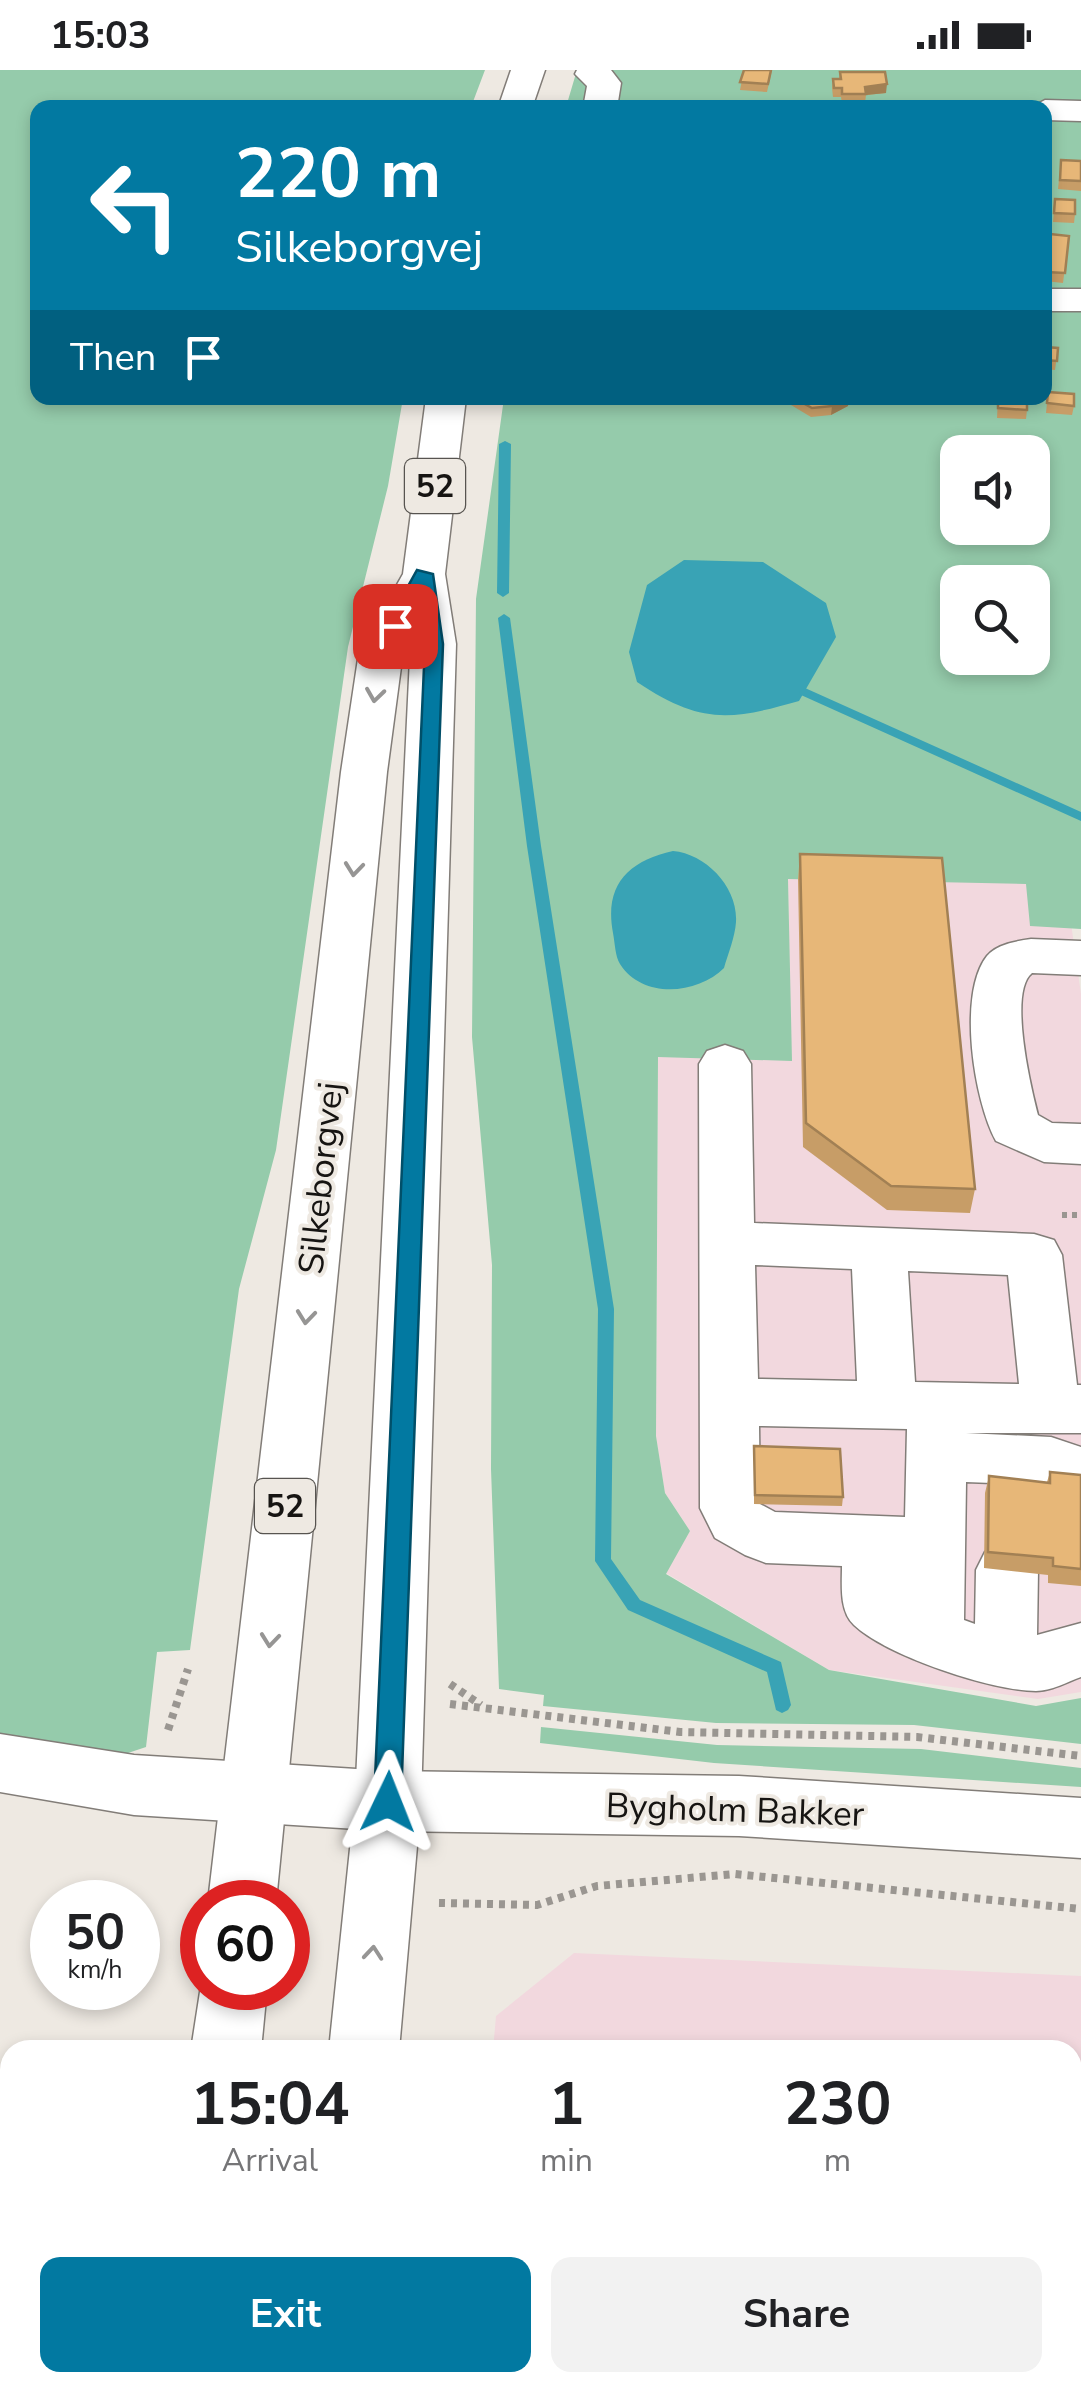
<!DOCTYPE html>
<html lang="en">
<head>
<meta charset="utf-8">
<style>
	body { margin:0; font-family:"Nunito Sans",sans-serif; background:#f2f2f2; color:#202124; height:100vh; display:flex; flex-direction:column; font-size:38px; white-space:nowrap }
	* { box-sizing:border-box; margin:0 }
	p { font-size:32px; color:#757577 }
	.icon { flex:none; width:55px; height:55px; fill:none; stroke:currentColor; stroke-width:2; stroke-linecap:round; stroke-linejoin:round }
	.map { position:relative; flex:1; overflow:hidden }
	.panel { position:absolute; left:0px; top:1970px; width:1082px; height:352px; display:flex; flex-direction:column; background:#fff; border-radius:30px 30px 0 0; box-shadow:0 5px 15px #0003 }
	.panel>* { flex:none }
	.hud { position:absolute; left:30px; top:30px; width:1022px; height:305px; border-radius:20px; box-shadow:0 5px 15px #0003; background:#0279a1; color:#fff; overflow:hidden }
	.controls { position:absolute; left:940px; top:365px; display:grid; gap:20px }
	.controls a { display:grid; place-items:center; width:110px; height:110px; border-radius:20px; background:#fff; box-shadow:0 5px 15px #0003; font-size:50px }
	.speed { position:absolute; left:30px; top:1810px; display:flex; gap:20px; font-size:50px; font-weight:700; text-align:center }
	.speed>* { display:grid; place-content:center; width:130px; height:130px; border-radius:50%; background:#fff; box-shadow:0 5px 15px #0003; line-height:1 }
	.speed small { font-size:25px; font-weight:400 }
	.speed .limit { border:15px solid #d22; background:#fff; color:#111 }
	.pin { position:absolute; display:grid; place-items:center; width:85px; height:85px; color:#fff; margin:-42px; border-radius:20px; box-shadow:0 5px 15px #0006 }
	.me { position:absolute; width:110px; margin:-55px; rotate:2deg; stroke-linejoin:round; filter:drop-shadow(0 0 8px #0008) }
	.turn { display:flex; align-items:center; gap:35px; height:210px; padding:0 40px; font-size:45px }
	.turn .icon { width:130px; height:130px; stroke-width:2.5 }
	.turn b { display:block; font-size:70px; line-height:85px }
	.then { display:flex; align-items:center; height:95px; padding:0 40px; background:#0003; gap:20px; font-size:38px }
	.eta { display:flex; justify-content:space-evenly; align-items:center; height:170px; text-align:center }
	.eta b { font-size:60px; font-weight:700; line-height:70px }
	.button { display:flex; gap:20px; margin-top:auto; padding:20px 40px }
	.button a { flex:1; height:115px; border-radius:20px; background:#0279a1; color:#fff; font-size:40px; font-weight:700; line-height:115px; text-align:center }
	.button a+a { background:#f2f2f2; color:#202124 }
	.status { display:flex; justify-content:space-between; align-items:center; height:70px; padding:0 50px; background:#fff; direction:ltr }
	.status svg { height:28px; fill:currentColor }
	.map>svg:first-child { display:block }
	.commercial { fill:#f2d8de }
	.green { fill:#95cbab; fill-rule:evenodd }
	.water { fill:#39a3b5 }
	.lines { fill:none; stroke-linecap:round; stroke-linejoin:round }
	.stream { fill:#39a3b5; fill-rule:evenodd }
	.minor-casing { stroke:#827d78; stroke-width:3 }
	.major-casing { stroke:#827d78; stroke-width:3 }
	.path-far1 { stroke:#9a9691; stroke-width:6; stroke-dasharray:5 5; stroke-linecap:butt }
	.path { stroke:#9a9691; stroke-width:8; stroke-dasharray:6 6; stroke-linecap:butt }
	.minor { fill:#fff; fill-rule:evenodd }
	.major { fill:#fff; fill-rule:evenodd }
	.wall { fill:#c79d67 }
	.shaded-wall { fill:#a28054 }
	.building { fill:#e7b778; stroke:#a28054; stroke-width:2.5 }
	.oneway { stroke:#969594 }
	.route { fill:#0279a1; stroke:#014f69; stroke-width:2.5 }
	.labels { text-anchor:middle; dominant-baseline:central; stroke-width:8; stroke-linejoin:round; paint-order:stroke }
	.shield { fill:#eee9e2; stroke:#575450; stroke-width:2.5 }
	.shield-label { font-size:32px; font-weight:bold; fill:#161412 }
	.street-label { font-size:35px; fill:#161412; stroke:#eee9e2 }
</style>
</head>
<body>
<div class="status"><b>15:03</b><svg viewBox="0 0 49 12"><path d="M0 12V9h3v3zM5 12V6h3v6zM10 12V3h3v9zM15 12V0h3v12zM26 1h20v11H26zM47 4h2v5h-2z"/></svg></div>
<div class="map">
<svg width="1081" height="2322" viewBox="0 0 1081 2322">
	<rect width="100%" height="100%" fill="#eee9e2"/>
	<!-- commercial -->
	<path class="commercial" d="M788,808L1065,811L1081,924V1622L1038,1629L829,1600L666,1503L690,1461L665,1423L656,1366L658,986L791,990Z
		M574,1883L1081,1906V2322H458L459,2312H1072V1980H493L496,1946Z"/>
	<!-- green -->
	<path class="green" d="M0,0H485L471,37L38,38V328H403L388,416L348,577L276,1080L239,1219L190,1580L157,1582L146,1677L116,1687L0,1667Z
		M577,0H1081V859L1030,856L1026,814L788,809L792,991L658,987L656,1366L665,1423L690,1461L666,1504L829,1600L1036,1636L1081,1628V1674L914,1655L716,1653L543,1636L544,1625L499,1619L491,1399L492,1195L472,967L476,529L504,328H1045V38L566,37ZM958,382H1032V458H958ZM958,512H1032V588H958Z
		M541,1657L717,1675L921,1679L1081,1698V1717L714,1693L540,1673Z"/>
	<!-- water -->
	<path class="water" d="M684,490L763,492L826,533L836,567L799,631C729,651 700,654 637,612L629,582L647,515Z
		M673,781C706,784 738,817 736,852C735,867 728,884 724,898C698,924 643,930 620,894C615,886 615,873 613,863C604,815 628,791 673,781Z"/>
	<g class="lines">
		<!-- stream -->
		<path class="stream" d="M505,371L511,374L509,523L503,527L497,523L499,374Z
			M504,544L510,548L541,776L614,1239L611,1489L640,1530L781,1592L791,1635L788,1640L782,1643L776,1640L767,1602L628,1540L595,1491L598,1239L527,776L498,548Z
			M805,618L1081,742V751L801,625L799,622Z"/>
		<!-- minor casing -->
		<g class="minor-casing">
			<path id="minor" d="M577,0H611L621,13L617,38H583L587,16L575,4Z
				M1045,30L1081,31V51L1045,50V38H1030Z
				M1045,219H1081V241H1045Z
				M1031,869L1081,871V905L1032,903C1008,922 1031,1018 1038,1045L1052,1053L1081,1054V1094L1044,1092L996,1071C974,1031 957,924 987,886C997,874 1017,871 1031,869Z
				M725,975L743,981L751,994L754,1153L1034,1164L1054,1170L1062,1185L1077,1315H1081V1363H966L1051,1367L1081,1377V1427L1049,1415L966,1412L964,1550L975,1554L976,1500L985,1482L1007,1474L1029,1482L1038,1500L1037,1565L1081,1553V1607C1067,1612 1051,1621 1036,1621C992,1621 887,1586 854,1555C839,1541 842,1515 842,1496L766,1493L745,1485L715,1468L700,1438L699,994L707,981ZM755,1195L852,1199L857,1311L758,1309ZM908,1201L1008,1205L1019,1314L915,1312ZM759,1356L907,1359L905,1447L775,1442L760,1434Z
				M0,1664L134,1685L388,1701L739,1706L1081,1728V1788L739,1766L388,1761L134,1745L0,1722Z"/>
		</g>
		<!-- major casing -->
		<g class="major-casing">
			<path id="major" d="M511,0H545L532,38H498Z
				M426,328H466L445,504L456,574L421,1731L399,1980H329L355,1731L411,567L403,582L387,702L276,1832H208L341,702L359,582L403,504Z
				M202,1909V1918H267L261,1980H191Z
				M151,2312H227L226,2322H150Z
				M296,2312H372L371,2322H295Z"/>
		</g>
		<!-- path-far1 -->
		<path class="path-far1" d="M1062,1145H1081"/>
		<!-- path -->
		<path class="path" d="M450,1614L481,1635
			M450,1634L680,1662L917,1667L1081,1686
			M168,1660L188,1599
			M439,1833L537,1835L597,1816L735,1804L1081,1839"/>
		<!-- minor -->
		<use href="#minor" class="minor"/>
		<!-- major -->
		<use href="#major" class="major"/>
	</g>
	<!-- wall -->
	<path class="wall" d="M744,0H772L767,22L740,20Z
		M840,2L886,23L866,25L865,33H842L841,27H833L832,18L833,9H839Z
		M1061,90L1081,91V121L1058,119Z
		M1055,129L1075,144L1074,153L1053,152Z
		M1050,164L1069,166L1063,213L1045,211Z
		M1045,277L1058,278L1055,300L1045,299Z
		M1048,322L1074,336L1072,345L1046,343Z
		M781,328H849L848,336L831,345L811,347L781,329Z
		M998,328L1027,340L1026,349L997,348Z
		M800,784L975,1119L970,1143L887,1140L803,1077L798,809Z
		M754,1376L843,1427L842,1436L754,1434Z
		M1050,1402L1081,1405V1516L1048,1513V1505L984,1498L985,1423L989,1406L1047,1412Z"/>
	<!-- shaded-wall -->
	<path class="shaded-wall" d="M887,14L886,23L866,25L865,17Z
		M849,328L848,336L831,345L832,336Z"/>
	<!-- building -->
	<path class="building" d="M744,0H771L768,14L740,12Z
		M840,2H885L887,14L865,17L866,24H842V18H834L833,9H841Z
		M1061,90L1081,91V111L1060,110Z
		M1055,129L1075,130V144L1054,143Z
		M1050,164L1069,166L1065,203L1046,202Z
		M1045,277L1058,278L1057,291L1045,290Z
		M1048,322L1074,324V336L1047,333Z
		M794,328H848L832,336L812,338Z
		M998,328H1027V340L998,338Z
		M800,784L942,788L975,1119L891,1116L806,1053Z
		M754,1376L840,1379L843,1427L755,1425Z
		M1050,1402L1081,1405V1499L1053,1496V1488L988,1482L989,1406L1050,1413Z
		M635,2312H1003L1004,2322H635Z"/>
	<!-- one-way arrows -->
	<defs><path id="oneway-chevron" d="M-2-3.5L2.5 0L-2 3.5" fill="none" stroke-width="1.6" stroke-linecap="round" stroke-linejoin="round" transform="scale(2.5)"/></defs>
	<g class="oneway">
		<use href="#oneway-chevron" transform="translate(375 625) rotate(98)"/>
		<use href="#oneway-chevron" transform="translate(354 799) rotate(96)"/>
		<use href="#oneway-chevron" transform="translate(306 1247) rotate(96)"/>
		<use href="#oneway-chevron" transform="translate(270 1570) rotate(96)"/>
		<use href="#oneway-chevron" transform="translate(373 1883) rotate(-85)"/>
	</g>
	<!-- route -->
	<path class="route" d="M417,500L433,504L443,574L401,1732L397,1740L388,1744L378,1740L374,1732L425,574L419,529L402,560L386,556Z"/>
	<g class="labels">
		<!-- shield labels -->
		<g class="shield">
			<rect x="405" y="389" width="60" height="54" rx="8"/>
			<rect x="255" y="1409" width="60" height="54" rx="8"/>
		</g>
		<g class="shield-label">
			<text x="435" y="416">52</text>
			<text x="285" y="1436">52</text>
		</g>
		<!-- street labels -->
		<g class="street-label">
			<text transform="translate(321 1108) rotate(-84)">Silkeborgvej</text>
			<text transform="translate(735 1740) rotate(2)">Bygholm Bakker</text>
		</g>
	</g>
</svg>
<div class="controls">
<a><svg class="icon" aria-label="sound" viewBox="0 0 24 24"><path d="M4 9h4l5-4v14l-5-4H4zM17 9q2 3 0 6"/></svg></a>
<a><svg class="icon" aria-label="search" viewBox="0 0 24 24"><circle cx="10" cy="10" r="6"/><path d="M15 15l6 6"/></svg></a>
</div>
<div class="speed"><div>50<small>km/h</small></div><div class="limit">60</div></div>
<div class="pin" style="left:395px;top:556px;background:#d93025"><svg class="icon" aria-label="arrive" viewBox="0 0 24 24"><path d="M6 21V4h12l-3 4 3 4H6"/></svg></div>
<svg class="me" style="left:388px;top:1732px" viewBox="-20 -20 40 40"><path d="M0-17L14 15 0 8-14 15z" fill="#0279a1" stroke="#fff" stroke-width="4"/></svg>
<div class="hud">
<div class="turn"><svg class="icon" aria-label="left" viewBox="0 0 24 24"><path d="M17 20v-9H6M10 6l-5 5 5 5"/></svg><div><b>220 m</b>Silkeborgvej</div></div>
<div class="then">Then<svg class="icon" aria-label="arrive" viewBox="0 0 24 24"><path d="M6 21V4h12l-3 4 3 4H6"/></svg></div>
</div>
<section class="panel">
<div class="eta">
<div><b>15:04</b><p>Arrival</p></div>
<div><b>1</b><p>min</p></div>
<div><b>230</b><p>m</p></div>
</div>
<div class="button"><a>Exit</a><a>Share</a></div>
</section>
</div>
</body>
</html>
